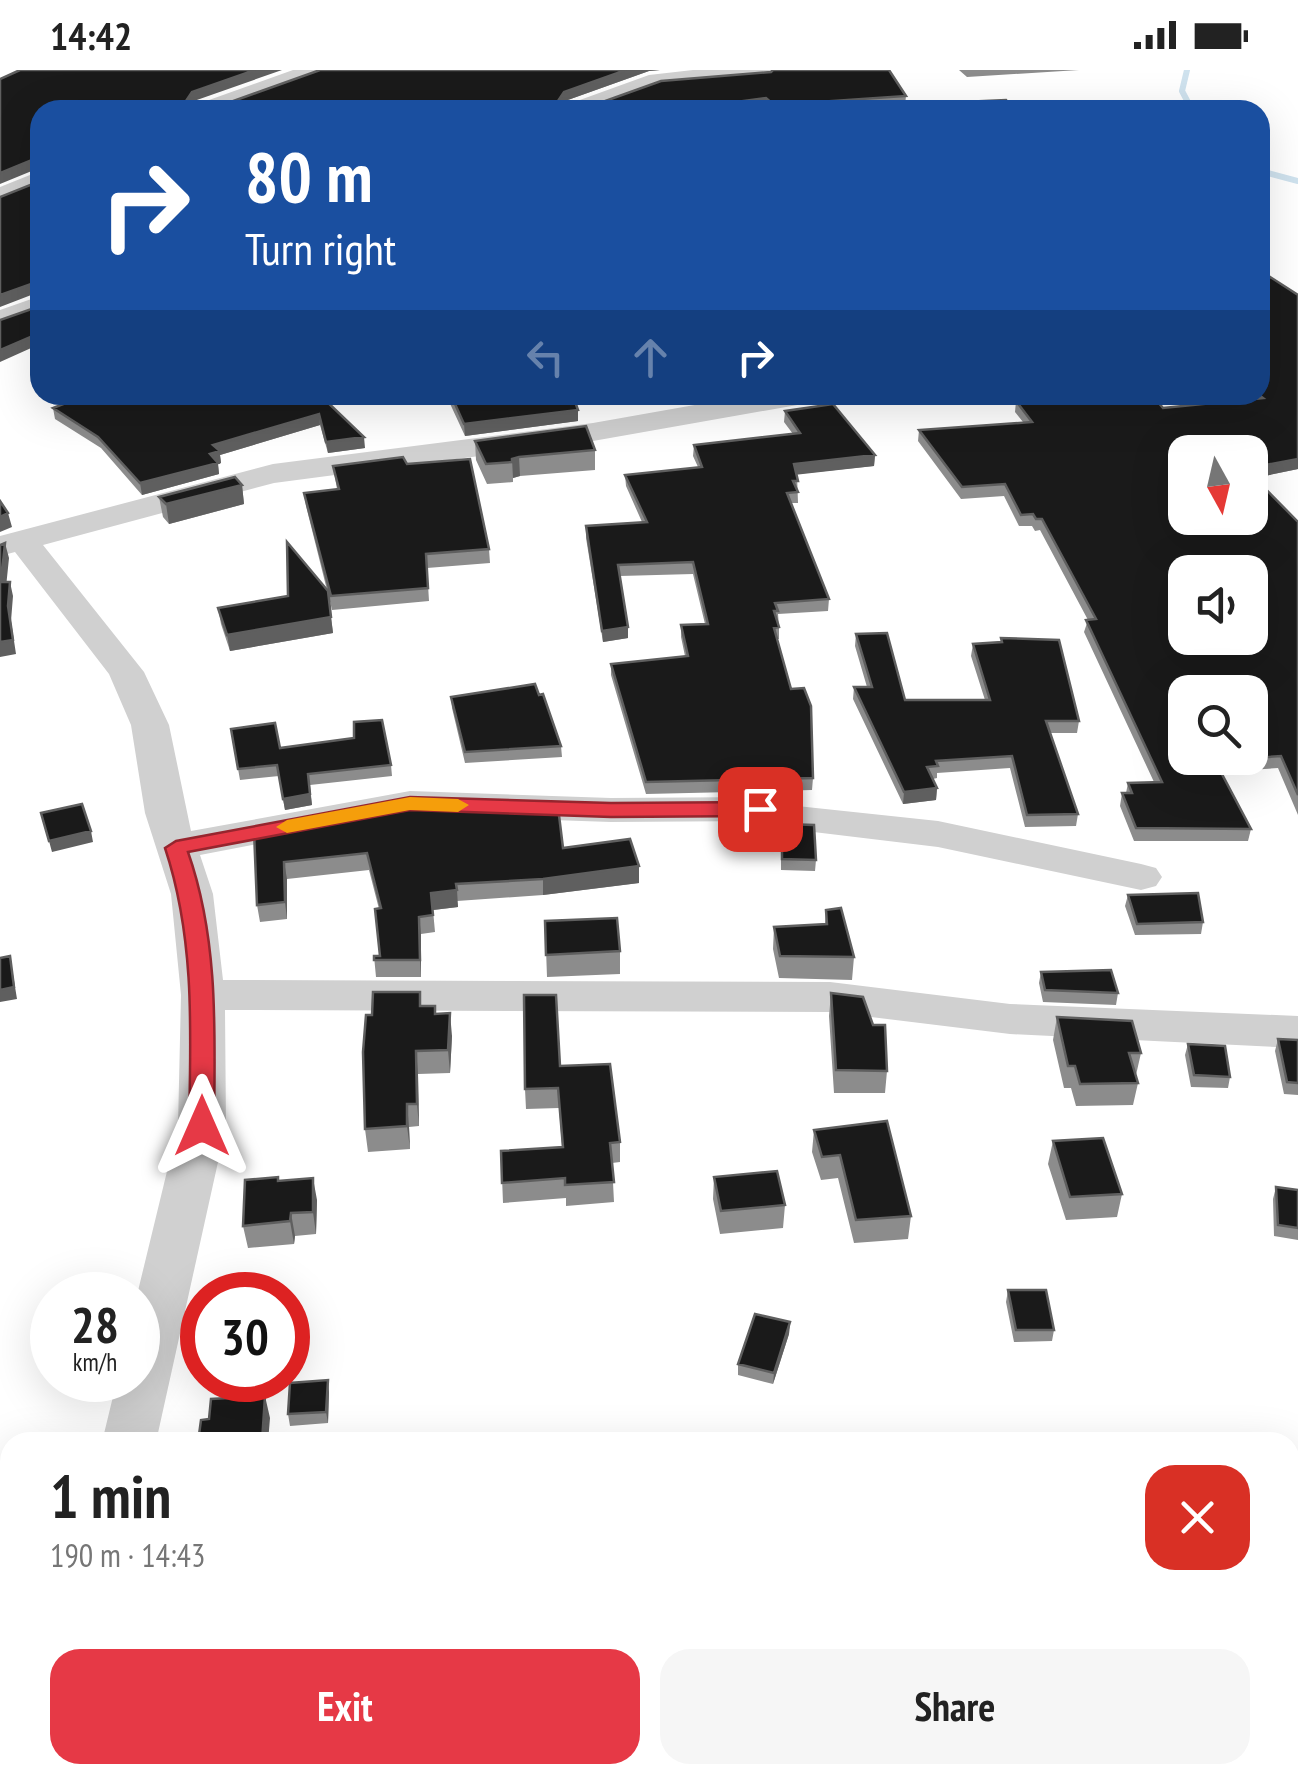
<!DOCTYPE html>
<html lang="en">
<head>
<meta charset="utf-8">
<style>
	body { margin:0; font-family:"PT Sans Narrow",sans-serif; background:#f6f6f6; color:#222; height:100vh; display:flex; flex-direction:column; font-size:38px; white-space:nowrap }
	* { box-sizing:border-box; margin:0 }
	p { font-size:32px; color:#767676 }
	.icon { flex:none; width:55px; height:55px; fill:none; stroke:currentColor; stroke-width:2; stroke-linecap:round; stroke-linejoin:round }
	.map { position:relative; flex:1; overflow:hidden }
	.panel { position:absolute; left:0px; top:1362px; width:1300px; height:352px; display:flex; flex-direction:column; background:#fff; border-radius:30px 30px 0 0; box-shadow:0 10px 40px #0002 }
	.panel>* { flex:none }
	.hud { position:absolute; left:30px; top:30px; width:1240px; height:305px; border-radius:30px; box-shadow:0 10px 40px #0002; background:#1a4fa0; color:#fff; overflow:hidden }
	.needle { width:65px; rotate:172deg }
	.buttons { position:absolute; left:1168px; top:365px; display:grid; gap:20px }
	.buttons a { display:grid; place-items:center; width:100px; height:100px; border-radius:20px; background:#fff; box-shadow:0 10px 40px #0002; font-size:50px }
	.speed { position:absolute; left:30px; top:1202px; display:flex; gap:20px; font-size:50px; font-weight:700; text-align:center }
	.speed>* { display:grid; place-content:center; width:130px; height:130px; border-radius:50%; background:#fff; box-shadow:0 10px 40px #0002; line-height:1 }
	.speed small { font-size:25px; font-weight:400 }
	.speed .limit { border:15px solid #d22; background:#fff; color:#111 }
	.pin { position:absolute; display:grid; place-items:center; width:85px; height:85px; color:#fff; margin:-42px; border-radius:20px; box-shadow:0 5px 15px #0006 }
	.me { position:absolute; width:110px; margin:-55px; rotate:0deg; stroke-linejoin:round; filter:drop-shadow(0 0 8px #0008) }
	.turn { display:flex; align-items:center; gap:35px; height:210px; padding:0 50px; font-size:45px }
	.turn .icon { width:130px; height:130px; stroke-width:2.5 }
	.turn b { display:block; font-size:70px; line-height:85px }
	.lanes { display:flex; align-items:center; height:95px; padding:0 50px; background:#0003; justify-content:center; gap:50px; direction:ltr }
	.lanes .off { opacity:.35 }
	.round { display:grid; place-items:center; flex:none; width:105px; height:105px; border-radius:30px; background:#f6f6f6 }
	.overview { display:flex; align-items:center; justify-content:space-between; height:170px; padding:0 50px }
	h1 { font-size:60px; font-weight:700; line-height:75px }
	.action { display:flex; gap:20px; margin-top:auto; padding:20px 50px }
	.action a { flex:1; height:115px; border-radius:30px; background:#e63946; color:#fff; font-size:40px; font-weight:700; line-height:115px; text-align:center }
	.action a+a { background:#f6f6f6; color:#222 }
	.status { display:flex; justify-content:space-between; align-items:center; height:70px; padding:0 50px; background:#fff; direction:ltr }
	.status svg { height:28px; fill:currentColor }
	.map>svg:first-child { display:block }
	.lines { fill:none; stroke-linecap:round; stroke-linejoin:round }
	.stream { stroke:#cfe2ee; stroke-width:6 }
	.minor { fill:#d0d0d0; fill-rule:evenodd }
	.wall { fill:#8c8c8c }
	.shaded-wall { fill:#5f5f5f }
	.building { fill:#1a1a1a; stroke:#5f5f5f; stroke-width:2.5; fill-rule:evenodd }
	.route { fill:#e63946; stroke:#96252e; stroke-width:2.5 }
	.slow { fill:#f59e0b }
</style>
</head>
<body>
<div class="status"><b>14:42</b><svg viewBox="0 0 49 12"><path d="M0 12V9h3v3zM5 12V6h3v6zM10 12V3h3v9zM15 12V0h3v12zM26 1h20v11H26zM47 4h2v5h-2z"/></svg></div>
<div class="map">
<svg width="1298" height="1713" viewBox="0 0 1298 1713">
	<rect width="100%" height="100%" fill="#fff"/>
	<g class="lines">
		<!-- stream -->
		<path class="stream" d="M1187,0L1182,21L1192,40
			M1260,101L1298,111"/>
		<!-- minor -->
		<path class="minor" d="M293,0H325L322,5L225,40H191L195,35Z
			M693,0H781L770,7L660,17L596,40H562L566,35L649,5Z
			M40,101V118L0,134V117Z
			M40,226V244L0,258V240Z
			M751,325H818L814,331L803,334L593,371L274,413L43,475L144,602L169,655L191,761L410,721L611,728L760,727L797,736L938,751L1141,794L1156,798L1162,807L1156,816L1141,820L938,777L797,760L760,751L611,752L410,745L200,785L213,824L223,910L830,912L1010,934L1298,946V978L1010,964L830,942L225,940L226,1056L156,1372H102L117,1310H138L137,1225L178,1056L181,925L171,824L145,743L131,655L109,604L15,482L0,486V466L273,394L593,353Z
			M49,1705H111L110,1713H48Z"/>
	</g>
	<!-- wall -->
	<path class="wall" d="M320,0H660L649,1L565,31L563,34H597L661,11L906,26L905,35L1013,40H896L897,36L838,40H769L766,37L745,40H40V98L0,9L194,31L192,34H225Z
		M959,0H1079L967,7Z
		M320,325L365,378L328,383L320,355L220,385L221,393L218,394L219,404L142,425L101,378L55,349L53,338Z
		M446,325H594L595,328L576,335L578,351L465,366Z
		M1017,325H1152L1163,338L1250,330L1245,325H1260L1298,399L1255,408L1298,452V745L1278,698L1221,702L1251,759L1248,771H1134L1120,736L1122,723H1126L1128,713L1154,712L1084,562L1088,550L1040,460L1035,461L1032,456H1019L1004,426L961,429L918,371L919,360L1023,352L1015,342L1016,331L1022,330Z
		M785,341L875,385L874,396L797,404L798,433H791L829,529L828,541L778,544L779,557V569H777L813,708L812,720L646,724L611,605V594L685,586L681,567V555L705,554L693,504L620,506L628,557V568L603,572L586,468V456L642,452L626,416L625,405L698,397L693,386L694,375L793,364L784,352Z
		M475,371L595,380V400L520,406L513,408V412L487,414L476,390Z
		M407,394L489,479L490,493L427,498L429,531L332,540L328,523L333,563L230,581L221,554L218,538L327,520L306,436L304,423L337,419L333,396Z
		M242,415L244,434L169,454L163,447L159,427Z
		M856,564L905,630H985L971,586L973,574L1001,573V568L1079,651L1077,663H1050L1078,744L1076,756L1025,757L1010,698L937,703V708L933,709L937,718L936,730L903,734L853,629L854,617H867L855,576Z
		M539,625L561,676L562,687L465,693L452,638L451,627Z
		M231,659L280,678L391,695L392,706L310,715L312,735L285,740L279,706L240,710Z
		M254,761L563,778L639,813L543,825L457,831L458,837L433,840L435,862L421,864V907H376L374,886H380L379,839L369,800L287,809V849L260,852L257,835Z
		M781,765L816,790L815,801L781,800Z
		M1128,825L1203,852L1201,864L1135,865L1125,836Z
		M826,840L854,887L852,910L779,908L773,879L774,857L825,854Z
		M545,851L620,881V904L547,907Z
		M1041,902L1118,923L1116,935L1043,932L1039,913Z
		M420,922L421,936L436,944L452,966L450,1003L418,1004L419,1056L409,1057L410,1079L368,1082L365,1059L372,945Z
		M831,923L873,955L887,1001L885,1023H834L829,946Z
		M1057,947L1141,983L1136,1005L1138,1013L1133,1035L1076,1036L1071,1018H1064L1053,970Z
		M1278,969L1298,970V1025L1284,1024L1275,981Z
		M1188,974L1230,1007L1228,1018L1191,1017L1185,985Z
		M560,996L620,1072V1092L612,1093L614,1132L566,1136V1128L503,1133L501,1081L562,1077L559,1038L526,1039L525,1019Z
		M814,1060L911,1146L908,1169L854,1173L838,1108L821,1110L812,1082Z
		M1053,1071L1122,1124L1117,1147L1066,1150L1048,1094Z
		M714,1107L785,1135L783,1158L720,1164L713,1129Z
		M278,1111L317,1130L316,1164L295,1166L294,1174L248,1178L243,1156Z
		M1276,1117L1298,1120V1170L1274,1166L1273,1129Z
		M1008,1220L1054,1260L1052,1271L1014,1272L1006,1232Z
		M790,1252L789,1264L773,1314L738,1305V1294Z
		M329,1322L328,1353L290,1356L288,1344Z
		M399,1705H512L511,1713H399Z
		M1107,1705H1268L1135,1713H1109Z"/>
	<!-- shaded-wall -->
	<path class="shaded-wall" d="M255,0H282L194,31L187,40L186,31L192,22Z
		M626,0H660L649,1L565,31L559,39L572,35V40H556L558,31L564,22Z
		M766,28V37L745,40H692V38Z
		M37,88L39,98L0,114V103Z
		M37,212L39,222L0,237V225Z
		M40,263V274L0,292V280Z
		M594,325L595,328L573,337V326Z
		M578,340V351L465,366L464,354Z
		M319,344L320,355L220,385L221,393L218,394L219,404L142,425L140,413L213,375Z
		M364,367L365,378L328,383L326,372Z
		M875,385L874,396L794,405V394Z
		M519,387L520,406L513,408L512,389Z
		M1298,389V399L1250,409V398Z
		M242,415L244,434L169,454L166,434Z
		M8,443L12,457L0,462V447Z
		M5,473L9,488L5,527L1,512Z
		M10,512L13,526L11,551L16,584L0,587V572Z
		M331,547L333,563L230,581L227,565Z
		M628,557V568L603,572L602,561Z
		M308,704L312,735L285,740L283,729Z
		M937,718L936,730L903,734L904,722Z
		M91,761L93,772L52,782L49,771Z
		M284,792L287,809V849L285,832Z
		M639,796V813L543,825V809Z
		M457,820L458,837L433,840L431,823Z
		M419,847L421,864V907L420,890Z
		M10,886L17,929L0,932V920Z
		M450,943L452,966L450,1003L448,980Z
		M416,981L418,1004L419,1056L417,1034Z
		M407,1034L409,1057L410,1079L407,1056Z
		M313,1108L317,1130L316,1164L313,1142Z
		M291,1143L295,1166L294,1174L290,1151Z
		M790,1252L789,1264L773,1314L774,1303Z
		M328,1310L329,1322L328,1353L326,1342Z
		M265,1326L270,1348L268,1372H262Z
		M1,1686L9,1707L8,1713H0Z
		M242,1705H249V1713H242Z"/>
	<!-- building -->
	<path class="building" d="M20,0H255L192,22L186,31L190,34H225L320,0H626L564,22L558,31L562,34H597L661,11L771,2L773,0H889L906,26L774,35L766,28L692,38L694,40H580L572,35L556,40H40V90L37,88L0,103V9Z
		M1006,30L1013,40H899L897,35Z
		M40,111V214L37,212L0,225V127Z
		M1264,203L1298,225V389L1250,398V382H1185V448H1250V403L1298,452V725L1281,686L1215,691L1251,759L1136,758L1122,723H1132L1128,713L1162,712L1086,550L1096,549L1042,449H1036L1033,444L1021,445L1005,414L962,417L919,360L1032,352L1016,331L1031,329L1028,325H1152L1163,338L1263,328L1259,325L1260,204ZM1185,502H1250V568H1185ZM1185,622H1250V688H1185Z
		M40,236V263L0,280V250Z
		M86,325H320L364,367L326,372L319,344L213,375L220,381L210,384L218,393L140,413L98,367L53,338Z
		M451,325H574L573,326L578,340L464,354Z
		M833,334L875,385L794,394L798,411H793L798,422L787,423L829,529L775,533L778,541H774L779,557L774,558L791,619L804,618L811,636L813,708L646,712L611,594L688,586L681,555L708,554L693,492L618,495L628,557L602,561L586,456L647,452L625,405L702,397L694,375L800,363L785,341Z
		M586,356L595,380L519,387L512,389V392L486,394L475,371Z
		M403,387L407,394L470,389L489,479L426,484L428,518L331,526L304,423L339,419L333,396Z
		M235,407L242,415L166,434L159,427Z
		M0,431L8,443L0,447Z
		M287,472L328,521L331,547L227,565L218,538L288,526Z
		M5,473L1,512H10L8,536L13,570L0,572V475Z
		M887,563L905,630H990L973,574L1002,572L1001,568L1059,570L1079,651H1046L1078,744L1027,745L1012,686L936,691L938,696L927,697L937,718L904,722L854,617H872L856,564Z
		M535,614L539,625L543,624L561,676L465,682L451,627Z
		M382,650L391,695L308,704L310,724L283,729L277,695L238,699L231,659L275,653L280,678L354,668V652Z
		M82,734L91,761L49,771L41,743Z
		M469,734L558,737L563,778L630,769L639,796L543,809L456,814L457,820L431,823L433,845L419,847L420,890H374V886H380L375,839L381,838L367,783L284,792L285,832L257,835L254,761L354,742Z
		M782,754L814,755L816,790L782,789Z
		M1198,823L1203,852L1137,854L1128,825Z
		M841,838L854,887L780,886L774,857L827,854L826,840Z
		M617,848L620,881L546,885L545,851Z
		M10,886L14,917L0,920V888Z
		M1111,900L1118,923L1045,920L1041,902Z
		M373,922H420V936H435V944L450,943L448,980L416,981L417,1034H407V1056L365,1059L363,982L366,945H372Z
		M831,923L863,927L873,955H885L887,1001L836,1000Z
		M524,925H556L560,996L610,994L620,1072L610,1073L614,1112L565,1115V1108L502,1113L501,1081L563,1077L558,1018L525,1019Z
		M1057,947L1132,951L1141,983H1129L1138,1013L1080,1014L1075,996H1068Z
		M1278,969L1298,970V1013L1287,1012Z
		M1188,974L1225,976L1230,1007L1194,1005Z
		M887,1051L911,1146L856,1150L840,1085L822,1087L814,1060Z
		M1103,1068L1122,1124L1070,1127L1053,1071Z
		M777,1101L785,1135L721,1141L714,1107Z
		M278,1107V1111L313,1108V1142L291,1143L290,1151L243,1156L245,1110Z
		M1276,1117L1298,1120V1158L1278,1155Z
		M1008,1220H1046L1054,1260H1016Z
		M755,1244L790,1252L774,1303L738,1294Z
		M328,1310L326,1342L288,1344L290,1313Z
		M265,1326L262,1372H198L201,1350L209,1349L211,1329Z
		M175,1705H242V1713H175Z
		M399,1705H447V1713H399Z
		M604,1705H821L823,1713H604Z"/>
	<!-- route -->
	<path class="route" d="M410,727L611,733L760,732L771,739L760,746L611,747L410,740L188,782C219,870 215,964 214,1056L211,1063H193L189,1056C191,962 195,868 165,778L176,771Z"/>
	<!-- slow -->
	<path class="slow" d="M410,727L458,729L469,735L458,742L410,740L287,763L276,757L287,750Z"/>
</svg>
<div class="buttons">
<a><svg class="needle" viewBox="-14 -14 28 28"><path d="M0-13l5 13h-10z" fill="#e53935"/><path d="M0 13l5-13h-10z" fill="#767676"/></svg></a>
<a><svg class="icon" aria-label="sound" viewBox="0 0 24 24"><path d="M4 9h4l5-4v14l-5-4H4zM17 9q2 3 0 6"/></svg></a>
<a><svg class="icon" aria-label="search" viewBox="0 0 24 24"><circle cx="10" cy="10" r="6"/><path d="M15 15l6 6"/></svg></a>
</div>
<div class="speed"><div>28<small>km/h</small></div><div class="limit">30</div></div>
<div class="pin" style="left:760px;top:739px;background:#d93025"><svg class="icon" aria-label="arrive" viewBox="0 0 24 24"><path d="M6 21V4h12l-3 4 3 4H6"/></svg></div>
<svg class="me" style="left:202px;top:1056px" viewBox="-20 -20 40 40"><path d="M0-17L14 15 0 8-14 15z" fill="#e63946" stroke="#fff" stroke-width="4"/></svg>
<div class="hud">
<div class="turn"><svg class="icon" aria-label="right" viewBox="0 0 24 24"><path d="M7 20v-9h11M14 6l5 5-5 5"/></svg><div><b>80 m</b>Turn right</div></div>
<div class="lanes"><svg class="icon off" aria-label="left" viewBox="0 0 24 24"><path d="M17 20v-9H6M10 6l-5 5 5 5"/></svg><svg class="icon off" aria-label="ahead" viewBox="0 0 24 24"><path d="M12 20V5M6 11l6-6 6 6"/></svg><svg class="icon" aria-label="right" viewBox="0 0 24 24"><path d="M7 20v-9h11M14 6l5 5-5 5"/></svg></div>
</div>
<section class="panel">
<div class="overview"><div><h1>1 min</h1><p>190 m · 14:43</p></div><a class="round" style="background:#d93025;color:#fff"><svg class="icon" aria-label="close" viewBox="0 0 24 24"><path d="M6 6l12 12M18 6L6 18"/></svg></a></div>
<div class="action"><a>Exit</a><a>Share</a></div>
</section>
</div>
</body>
</html>
